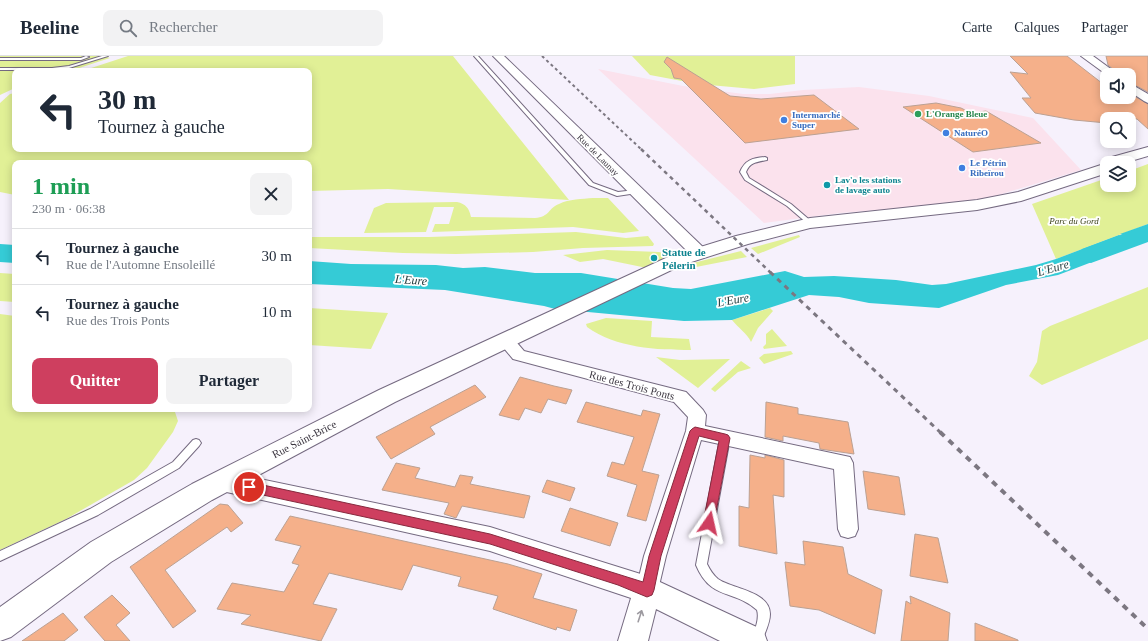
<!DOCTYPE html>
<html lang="fr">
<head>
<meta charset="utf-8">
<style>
	body { margin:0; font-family:Georgia,serif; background:#f2f2f3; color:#1f2937; height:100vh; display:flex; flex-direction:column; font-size:15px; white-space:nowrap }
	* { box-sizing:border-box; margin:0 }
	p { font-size:13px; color:#747a83 }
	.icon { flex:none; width:22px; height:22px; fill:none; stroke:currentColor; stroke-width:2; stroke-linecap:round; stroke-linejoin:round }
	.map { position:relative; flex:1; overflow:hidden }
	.details { position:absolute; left:12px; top:104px; width:300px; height:252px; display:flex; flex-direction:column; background:#fff; border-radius:8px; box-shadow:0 2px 10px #0003 }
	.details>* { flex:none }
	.guide { position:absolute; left:12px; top:12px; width:300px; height:84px; border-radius:8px; box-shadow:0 2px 10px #0003; background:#fff; color:#1f2937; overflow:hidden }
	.fabs { position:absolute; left:1100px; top:12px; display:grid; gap:8px }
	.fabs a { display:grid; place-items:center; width:36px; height:36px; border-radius:8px; background:#fff; box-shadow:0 2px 10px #0003; font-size:20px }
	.pin { position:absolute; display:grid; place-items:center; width:34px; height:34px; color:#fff; margin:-17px; border:2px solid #fff; border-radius:50%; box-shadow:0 1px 4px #0007 }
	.me { position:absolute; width:44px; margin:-22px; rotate:11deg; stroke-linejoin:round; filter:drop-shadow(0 0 3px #0008) }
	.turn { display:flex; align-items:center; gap:14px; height:84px; padding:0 20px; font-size:18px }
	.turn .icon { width:52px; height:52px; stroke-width:2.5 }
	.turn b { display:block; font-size:28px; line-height:34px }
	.round { display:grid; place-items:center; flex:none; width:42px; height:42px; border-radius:8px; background:#f2f2f3 }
	.summary { display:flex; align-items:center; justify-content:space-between; height:68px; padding:0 20px }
	h1 { font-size:24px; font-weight:700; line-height:30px; color:#1e9e55 }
	.action { display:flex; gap:8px; margin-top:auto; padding:8px 20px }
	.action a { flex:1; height:46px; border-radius:8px; background:#ce3f5f; color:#fff; font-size:16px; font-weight:700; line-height:46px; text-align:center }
	.action a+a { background:#f2f2f3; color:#1f2937 }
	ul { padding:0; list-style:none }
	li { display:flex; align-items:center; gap:12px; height:56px; padding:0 20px; border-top:1px solid #e0e1e3 }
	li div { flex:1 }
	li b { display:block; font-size:15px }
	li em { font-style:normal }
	header { display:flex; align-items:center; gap:24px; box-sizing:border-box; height:56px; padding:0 20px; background:#fff; border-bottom:1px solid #e0e1e3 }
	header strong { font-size:19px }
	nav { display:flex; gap:22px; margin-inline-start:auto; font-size:14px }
	.search { width:280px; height:36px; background:#f2f2f3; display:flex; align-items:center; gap:10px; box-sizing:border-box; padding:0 14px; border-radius:8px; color:#747a83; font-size:15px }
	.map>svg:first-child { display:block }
	.commercial { fill:#fbe2ed }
	.green { fill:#e1f096 }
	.water { fill:#35cbd6 }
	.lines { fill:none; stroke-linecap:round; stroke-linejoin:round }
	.river { fill:#35cbd6; fill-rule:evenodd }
	.building { fill:#f5b08a; stroke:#bba193 }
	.service-casing { stroke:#756a81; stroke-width:2 }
	.minor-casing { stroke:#756a81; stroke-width:2 }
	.tertiary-casing { stroke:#756a81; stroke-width:2 }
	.secondary-casing { stroke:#756a81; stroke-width:2 }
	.service { fill:#fff; fill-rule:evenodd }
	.minor { fill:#fff; fill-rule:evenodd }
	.tertiary { fill:#fff; fill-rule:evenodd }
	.secondary { fill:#fff; fill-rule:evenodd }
	.rail-far3 { stroke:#7c7781; stroke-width:2; stroke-dasharray:3 3; stroke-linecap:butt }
	.rail-far2 { stroke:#7c7781; stroke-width:2.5; stroke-dasharray:4 4; stroke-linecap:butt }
	.rail-far1 { stroke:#7c7781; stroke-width:3; stroke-dasharray:5 5; stroke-linecap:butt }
	.rail { stroke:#7c7781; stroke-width:4; stroke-dasharray:6 6; stroke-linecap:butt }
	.oneway { stroke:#9d9aa0 }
	.route { fill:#ce3f5f; stroke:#86293e }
	.leisure-dot { fill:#2e9e5b; stroke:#fff; stroke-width:1.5 }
	.shop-dot { fill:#3f7fe0; stroke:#fff; stroke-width:1.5 }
	.culture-dot { fill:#0f9aa8; stroke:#fff; stroke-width:1.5 }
	.labels { text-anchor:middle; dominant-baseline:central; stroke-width:3.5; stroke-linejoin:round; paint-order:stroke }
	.far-leisure-label { font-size:9px; font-weight:bold; fill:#27864d; stroke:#fff; text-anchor:start }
	.far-shop-label { font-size:9px; font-weight:bold; fill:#366cbe; stroke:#fff; text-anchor:start }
	.far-street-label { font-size:9px; fill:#3b3640; stroke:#fff }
	.far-culture-label { font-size:9px; font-weight:bold; fill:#0d838f; stroke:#fff; text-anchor:start }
	.far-park-label { font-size:9px; font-style:italic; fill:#3e441c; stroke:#fff }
	.culture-label { font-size:11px; font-weight:bold; fill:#0d838f; stroke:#fff; text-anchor:start }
	.street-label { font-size:11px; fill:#3b3640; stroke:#fff }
	.water-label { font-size:12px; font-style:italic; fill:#243d3e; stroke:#fff }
</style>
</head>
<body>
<header>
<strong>Beeline</strong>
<div class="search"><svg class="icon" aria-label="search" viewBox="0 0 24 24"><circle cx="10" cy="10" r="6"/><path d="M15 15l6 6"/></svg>Rechercher</div>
<nav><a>Carte</a><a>Calques</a><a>Partager</a></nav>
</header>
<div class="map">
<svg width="1148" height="585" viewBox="0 0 1148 585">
	<rect width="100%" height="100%" fill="#f6f1fc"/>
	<!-- commercial -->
	<path class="commercial" d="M598,13L683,30L743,38H770L803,34L859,31L929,40L1033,62L1081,114L992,141L931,150L840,157L764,167Z"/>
	<!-- green -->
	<path class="green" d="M0,0H104L110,2L70,15H15V32L0,39Z
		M128,0H453L569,144L388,133L309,135V107H15V139L0,136V47L10,38L15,37V93H309V15H82Z
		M632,0H795V28L754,33L698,28L650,19Z
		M1148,108V168L1056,203L1032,148L1107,122V129H1129V115Z
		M593,142H608L639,175L623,177L573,171L432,176L435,168H449L454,151H434L426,176L364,177L374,152L386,147L457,146C466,148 469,152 471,161L535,162C550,161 548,152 559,148C569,143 582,143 593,142Z
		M576,176L626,182L648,180L654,188L653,190L583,192L533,196L456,198L403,197L309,192V181H429Z
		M799,179L800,181L758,198L751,192Z
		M607,194L659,196L662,197L663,201L661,205L647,212L603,203L580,206L563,199Z
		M741,195L747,201L691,212L685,209Z
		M0,217L15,218V246L0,245Z
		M1148,231V283L1042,329L1029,320L1037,306L1042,275L1050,270Z
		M309,252L388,257L371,293L309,289Z
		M770,252L773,255L758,272L751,286C747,277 738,272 732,264Z
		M0,258L15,260V353H174L178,365L173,376L147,412L134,424L66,463L0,494Z
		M606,262L652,265L651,281L689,283L691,294C657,294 616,292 587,271L586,268Z
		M772,273L787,290L764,293L763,291L766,288V278Z
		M791,295L793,298L764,308L759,302L764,298Z
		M656,301L680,304L730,303L698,332Z
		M741,305L751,312L738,316L715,336L711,333Z"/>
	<!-- water -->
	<path class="water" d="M1148,168V184L1142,186L1120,178Z
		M1119,179L1139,188L1058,219L1006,229L939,252L869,247L839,241L809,239L732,264L684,265L588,256H566L544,250L445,234L309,228V205L351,208L436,209L463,212L485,211L535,217H581L673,232L691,233L785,215L804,221L834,220L896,224L932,229L946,228L1036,209L1056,203Z
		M0,188L15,189V207L0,206Z"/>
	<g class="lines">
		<!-- river -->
		<path class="river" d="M1148,169V186L1091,207L1082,205L1078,199L1082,193Z"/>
	</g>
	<!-- building -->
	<path class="building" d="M1010,0H1067L1107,31V41H1129V37L1148,48V73L1137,63H1107V67L1074,64L1035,57L1022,42H1031L1010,16L1028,18Z
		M1106,0H1148V36L1129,26V19H1120L1108,9Z
		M667,1L730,40L761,43L814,39L859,73L745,87L681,23L674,22L671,13L664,6Z
		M936,47L961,52L971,57L986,55L1041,87L973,96L903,51Z
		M520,321L554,330L572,334L566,348L548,343L541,357L525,352L519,364L499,359Z
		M475,329L486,341L430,371L435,378L391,403L376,381Z
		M586,346L641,360L643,354L660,358L642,415L659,419L646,465L627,460L637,429L607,420L612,406L624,409L634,381L577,366Z
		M766,346L798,352V358L848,366L854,398L820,393L819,387L783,380V385L765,381Z
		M750,399L765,402V399L784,404V441L773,439L777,498L739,490V450L749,452Z
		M396,407L420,412L415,422L455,431L460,419L473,421L470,428L530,440L524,462L462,450L456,462L444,458L449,447L382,434Z
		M863,415L899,421L905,459L868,453Z
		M547,424L575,432L570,445L542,436Z
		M220,448L228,449L243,467L231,476L227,471L165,514L196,555L173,572L130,511Z
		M570,452L618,467L610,490L561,475Z
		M290,460L508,508L542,518L533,542L577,554L570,575L557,571L556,574L493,553L498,540L458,530L461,521L413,509L402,534L329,517L313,548L337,553L321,585L241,568L251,559L217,553L232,527L284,536L299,509L292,507L301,490L275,484Z
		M915,478L938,482L948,527L910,520Z
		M803,485L843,491L848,518L882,534L875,578L819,554L790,550L785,506L805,509Z
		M112,539L130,557L116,569L130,585H105L84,561Z
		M910,540L950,557L948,585H901L906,545L911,548Z
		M63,557L78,574L64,585H22Z
		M975,567L1018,584V585H975Z"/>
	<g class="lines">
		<!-- service casing -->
		<g class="service-casing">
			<path id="service" d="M86,0L89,1L81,4H0V2H81Z
				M102,0H108L69,12L52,14H0V12H52L69,10Z
				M474,0H478L593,127L618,136L635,134L637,135V137L617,140L589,129Z
				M765,101L767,102V104C757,106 750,106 746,116L749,122L791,148L812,166V168H808L787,150L745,124L740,116C745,104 753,102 765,101Z
				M725,378L728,379L730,382L707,508C710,514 713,519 718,523C732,533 770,535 770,558C770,567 765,576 762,585H750C754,576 760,564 757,554C734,533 711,545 696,509L720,382L722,379Z
				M196,383L199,384L201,387L199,390L179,412L98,459L0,505V495L90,453L173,406L193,384Z"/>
		</g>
		<!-- minor casing -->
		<g class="minor-casing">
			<path id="minor" d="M506,280L512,281L524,295L686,336L703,354L706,359L705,370L850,401L853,407L858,473L855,480L848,482L841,480L838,473L834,413L701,384L666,500L658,534L655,542L647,545L639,542L636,534L644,500L686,375L688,361L674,346L513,303L498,285L500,281Z"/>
		</g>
		<!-- tertiary casing -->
		<g class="tertiary-casing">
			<path id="tertiary" d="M493,0H504L705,193L707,197L705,201L699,202L693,201Z
				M1081,0H1093L1119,19H1107Z
				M1129,27L1148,38V47L1144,45L1129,35Z
				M222,415L490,471L647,520L763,574L767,585H720L656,553L648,585H618L631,542L490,495L222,435L213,432L210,425L213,418Z"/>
		</g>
		<!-- secondary casing -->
		<g class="secondary-casing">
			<path id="secondary" d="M1148,91V100L1124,107H1108L1112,101Z
				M1107,107V117L1021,145L977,154L810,172L748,188L682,209L395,346L212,444L111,506L11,581L0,585V551L91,486L192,428L379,334L668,201L736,180L810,162L977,144L1018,136Z"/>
		</g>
		<!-- service -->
		<use href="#service" class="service"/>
		<!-- minor -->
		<use href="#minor" class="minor"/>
		<!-- tertiary -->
		<use href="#tertiary" class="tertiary"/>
		<!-- secondary -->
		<use href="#secondary" class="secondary"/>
		<!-- rail-far3 -->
		<path class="rail-far3" d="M542,0L642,94"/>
		<!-- rail-far2 -->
		<path class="rail-far2" d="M641,93L771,217"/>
		<!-- rail-far1 -->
		<path class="rail-far1" d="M770,216L941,377"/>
		<!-- rail -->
		<path class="rail" d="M940,376L1148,573"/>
	</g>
	<!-- one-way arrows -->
	<defs><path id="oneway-shaft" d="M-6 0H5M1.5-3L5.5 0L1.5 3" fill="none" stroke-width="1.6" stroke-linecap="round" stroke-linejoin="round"/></defs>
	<use class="oneway" href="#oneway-shaft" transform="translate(640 560) rotate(-72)"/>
	<!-- route -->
	<path class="route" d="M695,371L725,378L728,379L730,382L714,467L713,471L709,472L704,471L703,467L719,385L699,380L661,500L654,534L652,539L647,541L618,529L490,488L249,436L245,434L244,431L245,428L249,426L490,478L643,526L649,500L690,375L692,373Z"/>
	<!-- markers -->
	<circle class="leisure-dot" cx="918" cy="58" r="4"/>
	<g class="shop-dot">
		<circle cx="784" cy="64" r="4"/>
		<circle cx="946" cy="77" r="4"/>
		<circle cx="962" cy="112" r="4"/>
	</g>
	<g class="culture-dot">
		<circle cx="827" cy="129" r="4"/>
		<circle cx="654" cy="202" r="4"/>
	</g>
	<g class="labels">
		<!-- far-leisure labels -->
		<g class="far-leisure-label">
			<text x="926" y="58">L'Orange Bleue</text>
		</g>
		<!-- far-shop labels -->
		<g class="far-shop-label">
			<text x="792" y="59">Intermarché<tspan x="792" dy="10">Super</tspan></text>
			<text x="954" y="77">NaturéO</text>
			<text x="970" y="107">Le Pétrin<tspan x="970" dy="10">Ribeïrou</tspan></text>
		</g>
		<!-- far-street labels -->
		<g class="far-street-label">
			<text transform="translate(598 99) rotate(45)">Rue de Launay</text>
		</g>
		<!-- far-culture labels -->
		<g class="far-culture-label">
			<text x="835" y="124">Lav'o les stations<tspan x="835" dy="10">de lavage auto</tspan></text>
		</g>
		<!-- far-park labels -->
		<g class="far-park-label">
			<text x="1074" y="165">Parc du Gord</text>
		</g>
		<!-- culture labels -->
		<g class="culture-label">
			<text x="662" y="196">Statue de<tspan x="662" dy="13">Pélerin</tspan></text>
		</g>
		<!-- street labels -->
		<g class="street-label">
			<text transform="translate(632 329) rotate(15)">Rue des Trois Ponts</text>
			<text transform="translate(304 383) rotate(-27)">Rue Saint-Brice</text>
		</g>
		<!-- water labels -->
		<g class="water-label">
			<text transform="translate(1053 212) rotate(-16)">L'Eure</text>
			<text transform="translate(411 224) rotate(4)">L'Eure</text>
			<text transform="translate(733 244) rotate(-10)">L'Eure</text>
		</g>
	</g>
</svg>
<div class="fabs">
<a><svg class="icon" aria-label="sound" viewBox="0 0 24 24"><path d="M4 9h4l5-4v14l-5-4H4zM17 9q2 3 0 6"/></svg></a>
<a><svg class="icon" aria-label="search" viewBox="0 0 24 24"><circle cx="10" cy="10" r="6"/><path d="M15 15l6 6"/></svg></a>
<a><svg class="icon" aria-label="layers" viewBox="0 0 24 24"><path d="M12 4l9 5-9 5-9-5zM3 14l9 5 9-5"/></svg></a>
</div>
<div class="pin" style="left:249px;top:431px;background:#d93025"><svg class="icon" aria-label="arrive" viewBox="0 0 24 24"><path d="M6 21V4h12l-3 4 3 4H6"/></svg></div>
<svg class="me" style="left:709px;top:467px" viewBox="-20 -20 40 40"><path d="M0-17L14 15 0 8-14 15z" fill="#ce3f5f" stroke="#fff" stroke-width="4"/></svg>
<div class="guide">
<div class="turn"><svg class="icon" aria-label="left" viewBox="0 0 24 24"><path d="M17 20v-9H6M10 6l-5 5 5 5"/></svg><div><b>30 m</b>Tournez à gauche</div></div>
</div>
<section class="details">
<div class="summary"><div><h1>1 min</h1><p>230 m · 06:38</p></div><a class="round"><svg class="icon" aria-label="close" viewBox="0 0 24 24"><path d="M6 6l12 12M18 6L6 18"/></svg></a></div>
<ul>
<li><svg class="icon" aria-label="left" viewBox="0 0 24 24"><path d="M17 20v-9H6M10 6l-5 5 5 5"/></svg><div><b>Tournez à gauche</b><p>Rue de l'Automne Ensoleillé</p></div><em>30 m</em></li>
<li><svg class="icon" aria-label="left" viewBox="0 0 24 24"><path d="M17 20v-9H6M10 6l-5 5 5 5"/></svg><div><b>Tournez à gauche</b><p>Rue des Trois Ponts</p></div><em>10 m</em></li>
</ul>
<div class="action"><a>Quitter</a><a>Partager</a></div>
</section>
</div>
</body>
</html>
